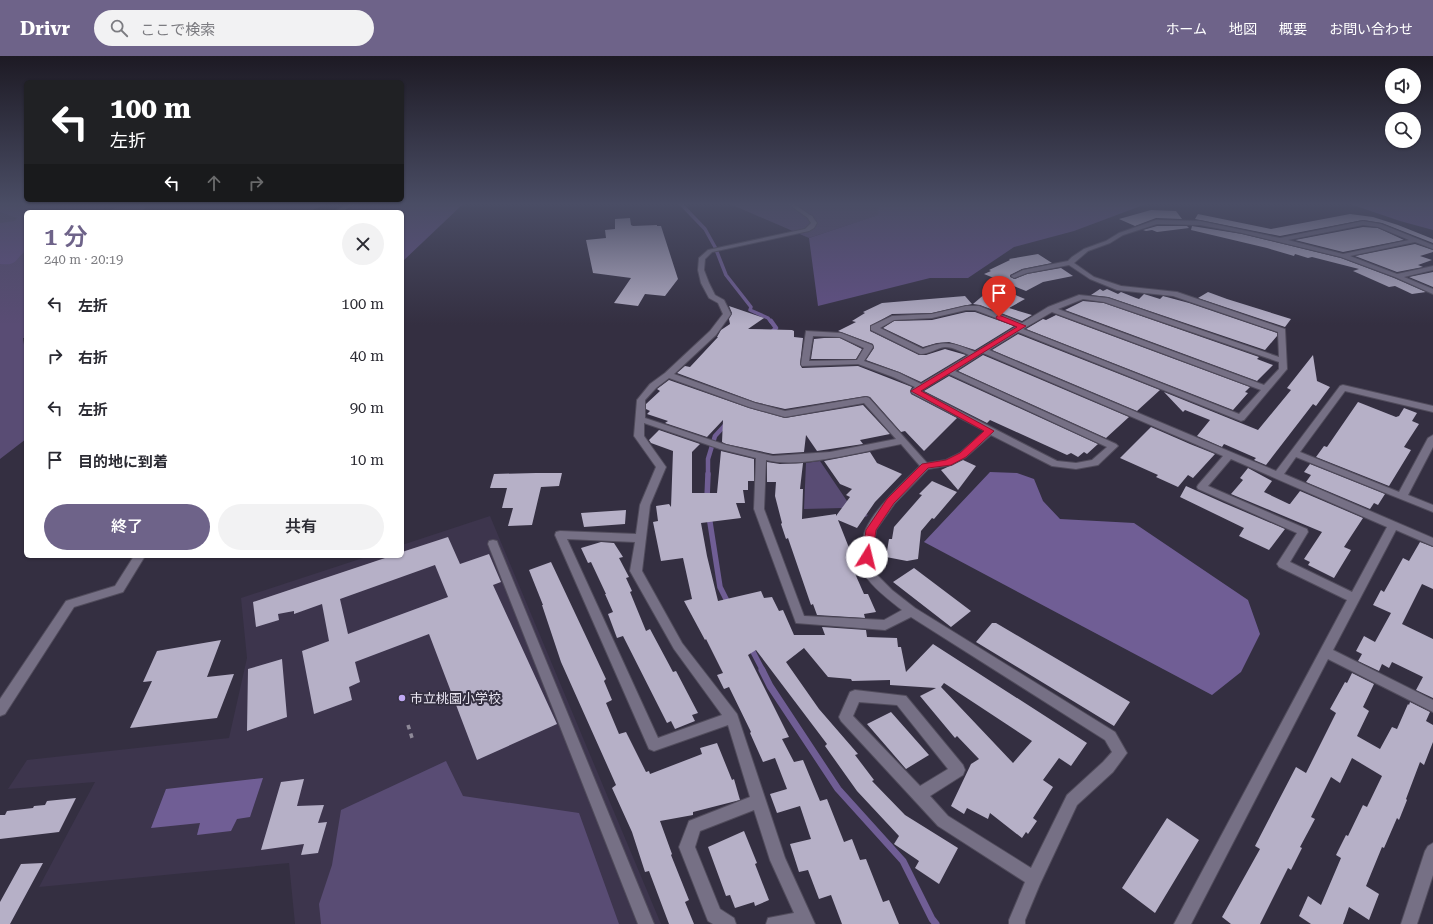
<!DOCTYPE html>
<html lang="ja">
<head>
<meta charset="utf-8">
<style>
	body { margin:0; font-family:"Roboto Serif","Noto Sans JP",serif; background:#f2f2f3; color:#2b2b33; height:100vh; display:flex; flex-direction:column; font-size:15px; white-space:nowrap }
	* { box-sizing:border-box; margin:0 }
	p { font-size:13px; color:#7c7c81 }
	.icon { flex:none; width:22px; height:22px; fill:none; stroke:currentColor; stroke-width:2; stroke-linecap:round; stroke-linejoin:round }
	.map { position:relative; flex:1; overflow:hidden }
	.details { position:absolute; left:24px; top:154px; width:380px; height:348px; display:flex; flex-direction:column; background:#fff; border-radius:6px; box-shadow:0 1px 3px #0004 }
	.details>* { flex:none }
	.top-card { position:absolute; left:24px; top:24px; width:380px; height:122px; border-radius:6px; box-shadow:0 1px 3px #0004; background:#202124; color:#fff; overflow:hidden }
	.tools { position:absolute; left:1385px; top:12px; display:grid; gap:8px }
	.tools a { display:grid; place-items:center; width:36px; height:36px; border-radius:50%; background:#fff; box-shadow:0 1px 3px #0004; font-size:20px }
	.pin { position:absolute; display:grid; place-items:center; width:34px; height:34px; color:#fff; margin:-41px -17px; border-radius:50% 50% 50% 0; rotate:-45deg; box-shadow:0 0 4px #0007 }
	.pin .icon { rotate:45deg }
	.me { position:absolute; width:44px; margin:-22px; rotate:9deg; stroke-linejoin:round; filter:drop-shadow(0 0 3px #0008) }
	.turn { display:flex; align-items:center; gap:14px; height:84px; padding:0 20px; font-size:18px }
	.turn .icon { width:52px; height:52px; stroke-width:2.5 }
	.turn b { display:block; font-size:28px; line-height:34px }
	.lanes { display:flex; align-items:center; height:38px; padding:0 20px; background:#0003; justify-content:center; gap:20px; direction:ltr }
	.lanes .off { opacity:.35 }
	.round { display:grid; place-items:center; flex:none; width:42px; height:42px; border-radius:21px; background:#f2f2f3 }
	.overview { display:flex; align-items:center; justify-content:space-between; height:68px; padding:0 20px }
	h1 { font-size:24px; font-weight:600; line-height:30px; color:#6e6389 }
	.action { display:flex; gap:8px; margin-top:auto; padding:8px 20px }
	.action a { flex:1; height:46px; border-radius:24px; background:#6e6389; color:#fff; font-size:16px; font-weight:600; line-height:46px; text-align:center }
	.action a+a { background:#f2f2f3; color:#2b2b33 }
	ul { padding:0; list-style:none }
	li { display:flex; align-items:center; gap:12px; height:52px; padding:0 20px }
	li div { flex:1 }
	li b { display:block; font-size:15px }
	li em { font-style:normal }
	header { display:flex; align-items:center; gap:24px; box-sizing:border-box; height:56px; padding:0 20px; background:#6e6389; color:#fff }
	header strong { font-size:19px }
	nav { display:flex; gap:22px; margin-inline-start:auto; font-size:14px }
	.search { width:280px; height:36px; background:#f2f2f3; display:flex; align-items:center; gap:10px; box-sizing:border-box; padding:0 14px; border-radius:22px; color:#7c7c81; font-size:15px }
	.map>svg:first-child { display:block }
	.built { fill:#3d354d }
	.green { fill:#594c74 }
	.forest { fill:#625085 }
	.water { fill:#705e95 }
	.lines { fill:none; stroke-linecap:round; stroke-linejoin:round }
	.stream-far3 { stroke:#705e95; stroke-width:3.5 }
	.stream-far2 { stroke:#705e95; stroke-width:4.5 }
	.stream-far1 { stroke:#705e95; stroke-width:5.5 }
	.stream { stroke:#705e95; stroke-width:7 }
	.building { fill:#b6b0c7; fill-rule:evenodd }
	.service-casing { stroke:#514c5c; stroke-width:2 }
	.minor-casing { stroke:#514c5c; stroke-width:2 }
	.tertiary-casing { stroke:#514c5c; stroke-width:2 }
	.path { stroke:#8e8998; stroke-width:3.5; stroke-dasharray:4.5 4.5; stroke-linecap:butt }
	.service { fill:#767085; fill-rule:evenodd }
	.minor { fill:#767085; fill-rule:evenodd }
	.tertiary { fill:#767085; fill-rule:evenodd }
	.route { fill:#e11d48; stroke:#92132f }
	.poi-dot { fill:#c0a8f3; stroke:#342f41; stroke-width:1.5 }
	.labels { text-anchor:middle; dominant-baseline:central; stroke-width:4; stroke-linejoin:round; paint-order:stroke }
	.near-poi-label { font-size:13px; fill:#e9e5f1; stroke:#342f41; text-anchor:start }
</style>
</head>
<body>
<header>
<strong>Drivr</strong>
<div class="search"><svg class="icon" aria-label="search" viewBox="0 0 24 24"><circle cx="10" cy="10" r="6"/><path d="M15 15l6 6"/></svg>ここで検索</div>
<nav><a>ホーム</a><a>地図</a><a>概要</a><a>お問い合わせ</a></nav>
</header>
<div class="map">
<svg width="1433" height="868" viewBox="0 0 1433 868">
	<rect width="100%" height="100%" fill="#342f41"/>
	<!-- built -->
	<path class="built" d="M490,460L661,868H295L289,807L39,831L95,726L8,733L27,704L229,682L247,602L241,542L369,500H402V489Z"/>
	<!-- green -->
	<path class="green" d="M0,148H327L307,156H26V282H23L26,302V383L0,403Z
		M730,148H879V159L809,182Z
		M820,405L851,451L868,459L866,461L842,452L804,453L806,407Z
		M446,705L463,740L579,757L619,868H321L319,848L332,809L341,754Z"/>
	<!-- forest -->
	<path class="forest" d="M0,148H38L51,150L65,148H118L105,151L98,156H26V195C14,203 19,210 0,208V167L15,165L17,162L0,156Z
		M349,148H463L402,206V156H331Z
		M879,148H1146L1074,175L1014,191L968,222H930L818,250L809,182L878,159Z
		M1350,148H1433V174L1400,165Z"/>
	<!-- water -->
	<path class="water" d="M139,148L146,151V152L140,156H105L115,152Z
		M990,416L1017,417L1034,423L1043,445L1060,463L1134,467L1248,544L1260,578L1241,616L1212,639L924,486Z
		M263,722L250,761L237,763L231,775L197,779L200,767L151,772L166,733Z"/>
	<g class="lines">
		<!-- stream-far3 -->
		<path class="stream-far3" d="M681,148L705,173L715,191L726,219L751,251L750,254L768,262L771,266"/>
		<!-- stream-far2 -->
		<path class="stream-far2" d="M770,278L776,272L771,265
			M708,419V403L715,380L726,368"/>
		<!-- stream-far1 -->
		<path class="stream-far1" d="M707,442L708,418
			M709,460L720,531L729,549
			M750,590L763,615"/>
		<!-- stream -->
		<path class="stream" d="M762,614L770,630L838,733L903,805L932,863L936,868"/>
	</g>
	<!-- building -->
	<path class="building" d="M1151,154L1176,155L1182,163L1156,162L1135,170L1119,163Z
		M1198,158L1271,173L1350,158L1373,161L1398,169L1433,183V187L1382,167L1363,164L1280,180L1195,163Z
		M630,162L631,169L633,170L657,169V170H661L678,223L665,240L645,238L638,250L614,247L631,222L593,217L586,184L606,182L605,174L615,173V163Z
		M1157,170H1187L1189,172L1157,176L1152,174L1146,175L1143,174Z
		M1192,170L1242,178L1341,202L1394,222L1426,236L1412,238L1395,230L1389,231L1353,215L1359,213L1312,201L1308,202L1295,198L1294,200L1267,192L1191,174Z
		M1363,171L1378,172L1404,184L1343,196L1295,184Z
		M1415,188L1433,194V196L1420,200L1432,204L1418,209L1423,211L1397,216L1355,200Z
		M1038,198L1052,207L1022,213L1010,219V221L1015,223L1027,218L1061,212L1073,220L1043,226L1026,235L984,218L991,215L989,214L1010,204L1009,203Z
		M1433,216V231L1409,221Z
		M1100,233L1103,235L1107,233L1118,238L1121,236L1136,242L1139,243L1144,238L1160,243L1163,240L1189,247L1277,277V280L1265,294L1108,241L1091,239Z
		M1006,235L1025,243L1009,252L1032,259L1022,265L980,249L973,248L986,237Z
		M1208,236L1227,243L1291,263L1285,271L1198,242Z
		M965,240L972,248L932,257L892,258L870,270V275L919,299H926L945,293L966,299L921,326L899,316L866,304L874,292L873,288L838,275L856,266L852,265L865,257L863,256L882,247Z
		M1083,245L1104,247L1259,301L1257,303L1273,309L1257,325L1065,254Z
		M729,250L764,262L748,273L792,274L794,275V281L803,282L800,308L802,312L858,310L912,331L910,335L911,338L957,362L924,395L905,375L901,376L870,341L866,340L785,353L755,346L677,317L685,310L690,311L718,281H717L721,274L730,268L729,263L732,257Z
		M966,256H975L1014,270L975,294L949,286L937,287L923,291L883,272L894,265L932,264Z
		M1056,259L1250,331L1245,336L1248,337L1233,354L1026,273L1043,263L1046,264Z
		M1018,278L1160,334L1137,355L992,294Z
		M824,282H840L862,293L856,303H811L814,283Z
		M983,299L1129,361L1106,382L958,315Z
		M1313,299L1317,325L1330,331L1316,350L1313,348L1266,409L1254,404L1256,402L1224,388L1222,391L1197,380L1210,364L1185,354L1183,356L1164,336L1258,374L1291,334L1287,332Z
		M949,320L1098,388L1087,398L1084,396L1078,401L1071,397L1067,399L990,364L987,367L924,335Z
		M669,324L749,352L785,362L863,349L890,378L860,384L863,388L817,395L806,379L804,396L773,398L726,388L722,386L723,364L707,381L665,367L668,365L647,358L650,355L646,353V348L660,335L657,333Z
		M1358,346L1396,361L1399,360L1404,352L1417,357L1412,365L1419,368L1404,391L1411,394L1389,430L1316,401L1324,390L1327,391Z
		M1151,371L1190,388L1215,398L1193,422L1188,419L1178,431L1156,421L1158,419L1120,402Z
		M659,374L700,388L692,396V437H717L721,395L754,403V425H748V434H743L745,447H736L741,462L701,467L707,500L718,545L761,535L764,542L772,541L779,555L783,554L794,579H825L822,571L866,574L867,581L897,582L898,591H901L906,616L933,588L1087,687L1071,710L1059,702L1043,724L1053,731L1033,762L1037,765L1028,778L1026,776L1022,782L990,757L988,763L967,752L964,758L951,750L971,708L979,703L957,680L955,682L920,640L936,632L890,629V624L852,625L851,623L828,621L804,592L786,606L819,653L858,698L855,699L874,724L872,725L905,759L958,792L939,828L915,812L919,805L894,788L899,780L857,735L825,690L827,688L756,594L748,599L789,681L782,683L794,706L803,704L820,745L827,743L844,786L852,783L860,804L866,803L883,846L889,844L899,868H842L831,839L819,843L808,814L799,816L790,788L811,783L800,750L777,757L770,738L787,733L775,702L763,706L750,677L751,676L729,631L724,633L717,619L723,617L706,583L705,584L684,545L692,543L683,502L661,505L653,466L658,465L656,450L669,448L671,451L673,395L651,387L649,384ZM944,627L1032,685L1013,707L941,631Z
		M870,396L877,407L902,418L875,446L857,472L838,464L857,512L853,513L864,538H868L876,556L864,558L865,562L817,559L813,548L811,549L788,482L786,483L781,468L782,467L775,440L776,426H767V406L780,408L803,407L800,433H803L802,463L836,458V460L850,441L846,439L852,433L840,428L824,405Z
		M963,404L976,410L958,434L941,414Z
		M1310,408L1385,438L1378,449L1374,447L1370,453L1306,426L1311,419L1304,416Z
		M1248,412L1272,425L1264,436L1289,448H1290L1300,435L1363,462L1344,491L1351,494L1334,522L1308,509L1310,506L1304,503L1322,476L1231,438L1243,424L1240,422Z
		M536,417H562L559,430L541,431L532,469L508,470L513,452H502L507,432H490L494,418Z
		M932,425L957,436L934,463L932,462L921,475L918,503L907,505L886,501L889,483H892L894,471L922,439L919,438Z
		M1186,430L1224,447L1285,473L1269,494L1239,480L1244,472L1180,441Z
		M626,454L625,468L584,471L581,457Z
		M448,481L460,508L489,498L501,526L493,529L557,668L477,704L429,578L355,606L360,626L349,631L352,644L314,658L302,595L329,585L322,548L294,558V555L278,558L279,564L256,571L253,546L391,500H402V496ZM435,509L448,541L348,578L340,543Z
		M601,486L614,487L623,501L619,502L629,521L626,522L632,535L630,536L646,575L650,573L673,616L676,615L698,657L692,659L695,665L675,673L671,665L667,667L623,580L617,582L608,558L613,556L605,538H606L591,506L588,507L581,492Z
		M1420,486L1433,491V533L1422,528L1402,568L1433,583V642L1416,634L1423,621L1392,606L1389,612L1382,608L1379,615L1358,605L1362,598L1356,595L1364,580L1375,586L1391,557L1373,549L1381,534L1384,536L1403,502L1409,505Z
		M551,506L606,623L604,625L612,644L606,647L619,678L626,676L646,716L649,715L650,718L702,698L700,692L717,687L732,724L734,723L740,744L693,756V759L660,765L672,798L671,799L689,844L685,846L694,868H669L649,815L645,816L632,776L612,732L616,729L561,606L542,549H543L529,514Z
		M914,512L971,555L951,571L893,526Z
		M992,567H996L1130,646L1114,670L976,586Z
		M221,584L207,621L234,618L217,662L130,672L152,625L143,626L157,595Z
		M282,603L287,661L247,675L248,613Z
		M1352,617L1374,628L1363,651L1369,655L1357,680L1380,693L1392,671L1397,673L1408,648L1409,649L1410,646L1430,656L1426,665L1433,669V686L1424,709L1420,706L1406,743L1407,744L1399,764L1397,762L1384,792L1382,791L1366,830L1379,838L1369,864L1349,851L1343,868H1311L1299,860L1308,840L1321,849L1341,802L1336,799L1346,779L1348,780L1363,749L1367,751L1382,720L1352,702L1340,727L1331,721L1311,761L1315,763L1300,791L1302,792L1291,814L1288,812L1260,868H1231L1222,861L1260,793L1255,790L1296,711L1306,717L1336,657L1330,653L1345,626L1347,627Z
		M891,656L929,699L906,713L867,668Z
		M304,723L297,750L324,749L318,767L327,766L318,797L301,799L304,788L261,794L281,726Z
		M76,742L59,776L0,783V759H5L7,755L33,752L34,750L45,749L47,745Z
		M1167,762L1199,784L1155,857L1122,832Z
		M744,775L757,807L755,808L769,844L755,850L754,846L735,852L730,839L726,840L708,791Z
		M43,807L10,868H0V846L21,808Z"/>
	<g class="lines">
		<!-- service casing -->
		<g class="service-casing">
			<path id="service" d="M349,148H356L341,156H333Z
				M788,148H794L813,161L808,162Z
				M493,484L497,485L498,488L654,868H638L488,488L489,485Z
				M134,500H145L123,536L74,551L5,658L0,660V643L66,545L115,530Z"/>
		</g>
		<!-- minor casing -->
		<g class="minor-casing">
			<path id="minor" d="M810,159L812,160L817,167L814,172L809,175L712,196L705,203L704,214L709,227L715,239L724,244L731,258L716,279L674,318L755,347L785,355L866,341L869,342L927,407L946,404L960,397L985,375L912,337L911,335L915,331L893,321L858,308L802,310L801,308L806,275L841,277L872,289L873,291L864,305L899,317L921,328L969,299C962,296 953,291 945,291C936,292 928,299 920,298L871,274V270L892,260L932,258L966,250H979L1022,267L1048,251L1079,239L1108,242L1279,301L1278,276L1173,240L1117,234L1090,223L1069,209L1027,217L1014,222L1011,220L1023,214L1068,205L1072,201L1084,193L1106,185L1119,177L1156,164L1200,165L1280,182L1363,165L1381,168L1433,189V193L1415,186L1350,200L1397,218L1433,210V214L1404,221L1433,233V238L1395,221L1341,201L1242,177L1200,169L1157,168L1123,179L1110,187L1088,195L1074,207L1094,221L1121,230L1177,236L1285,273L1287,313L1244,364L1241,365L1018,276L989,294L1276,415L1340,330L1343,329L1433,350V356L1345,335L1300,396L1399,436L1428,382L1433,379V391L1408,439L1433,449V456L1296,401L1284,418L1433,482V490L1396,474L1333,594L1433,644V656L1328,603L1191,868H1174L1347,544L1279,511L1277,508L1297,477L1198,433L1197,431L1198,429L1223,400L983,297L955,315L1116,388L1118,390L1098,409L1076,413L1052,410L991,379L966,401L951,409L928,413L895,447L876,474L872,501L875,517L892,534L915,552L1115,676L1127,697L1113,716L1077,749L1040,828L1025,864V868H1009V864L1025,826L938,770L841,665L839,661L850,636L855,634L906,640L963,709L965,714L963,719L930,740L948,760L1031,812L1067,739L1103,706L1112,696L1105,684L911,561L885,574L796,567L754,453L756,402L720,393L644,367V380L666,411L650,449L642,515L682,587L737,658L785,802L815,868H766L768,862L794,857L770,804L754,754L700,775L695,791L720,853L734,862L736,868H713L708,865L679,791L689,765L750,741L728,669L654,695L649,693L555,479L556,476L560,475L636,478L640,449L656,411L634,380L637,344L650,328L665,317L710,275L723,258L718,247L709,242L701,227L698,214L699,202L708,194L805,173L811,167L807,161ZM1363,169L1378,171L1409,184L1343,198L1288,184ZM1083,243L1104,246L1279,306V313L1264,329L1058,253ZM966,254H975L1017,270L975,296C954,287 945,284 923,293L880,272L894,264L932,262ZM1052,256L1261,334L1239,358L1023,273ZM813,280L840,281L864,292L857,304L809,305ZM949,318L1107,391L1092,404L1076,407L1057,405L921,335ZM669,322L749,351L785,361L864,347L896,383L830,396L773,400L726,389L645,362V344L656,332ZM901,388L920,410C903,427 876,451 866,473C861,484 860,508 865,518C869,529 893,547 902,554L884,564L804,560L764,453L766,404C800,413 865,395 901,388ZM1231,403L1387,471L1352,536L1290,506L1308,476L1307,473L1208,430ZM567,483L635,486L630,515L674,593L722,659L658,682ZM859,646L897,649L948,713L920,730L853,660Z"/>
		</g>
		<!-- tertiary casing -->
		<g class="tertiary-casing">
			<path id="tertiary" d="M1433,787V819L1417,868H1401L1425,795L1428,790Z"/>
		</g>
		<!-- path -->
		<path class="path" d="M408,669L413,685"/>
		<!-- service -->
		<use href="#service" class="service"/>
		<!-- minor -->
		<use href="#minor" class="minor"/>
		<!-- tertiary -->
		<use href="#tertiary" class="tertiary"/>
	</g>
	<!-- sky -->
	<linearGradient id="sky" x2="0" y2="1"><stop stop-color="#1d1a24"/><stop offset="0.55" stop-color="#4a4d65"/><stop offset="1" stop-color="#4a4d65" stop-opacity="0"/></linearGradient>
	<rect width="1433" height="269" fill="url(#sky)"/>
	<!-- route -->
	<path class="route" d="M999,259L1026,270L921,335L994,375L966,401L951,409L928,412L894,447L876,474L872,501L871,503H864L862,501L866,474L887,443L922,408L946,404L960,397L984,375L911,335L1017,271L997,263L996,261Z"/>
	<!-- markers -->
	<circle class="poi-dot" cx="402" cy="642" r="4"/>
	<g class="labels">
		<!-- near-poi labels -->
		<g class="near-poi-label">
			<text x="410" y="642">市立桃園小学校</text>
		</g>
	</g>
</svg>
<div class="tools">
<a><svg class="icon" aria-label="sound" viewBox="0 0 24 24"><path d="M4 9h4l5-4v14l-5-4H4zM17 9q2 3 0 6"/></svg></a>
<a><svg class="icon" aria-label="search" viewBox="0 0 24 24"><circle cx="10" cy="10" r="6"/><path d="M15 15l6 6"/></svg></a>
</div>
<div class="pin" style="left:999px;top:261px;background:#d93025"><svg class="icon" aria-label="arrive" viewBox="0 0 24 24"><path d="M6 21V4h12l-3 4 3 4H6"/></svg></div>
<svg class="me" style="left:867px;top:501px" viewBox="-20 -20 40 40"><circle r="19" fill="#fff"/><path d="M0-13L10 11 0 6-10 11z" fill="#e11d48"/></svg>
<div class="top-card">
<div class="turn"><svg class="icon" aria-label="left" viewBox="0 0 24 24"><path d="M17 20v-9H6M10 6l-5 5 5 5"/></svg><div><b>100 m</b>左折</div></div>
<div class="lanes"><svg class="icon" aria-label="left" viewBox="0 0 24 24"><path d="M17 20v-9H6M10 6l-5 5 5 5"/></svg><svg class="icon off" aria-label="ahead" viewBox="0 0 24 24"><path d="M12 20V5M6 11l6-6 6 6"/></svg><svg class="icon off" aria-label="right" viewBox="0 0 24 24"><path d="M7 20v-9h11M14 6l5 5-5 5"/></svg></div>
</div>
<section class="details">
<div class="overview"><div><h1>1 分</h1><p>240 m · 20:19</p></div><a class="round"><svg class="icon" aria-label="close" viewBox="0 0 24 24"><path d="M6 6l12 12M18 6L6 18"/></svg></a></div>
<ul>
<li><svg class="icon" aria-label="left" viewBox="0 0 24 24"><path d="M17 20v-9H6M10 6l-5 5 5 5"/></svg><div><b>左折</b></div><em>100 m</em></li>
<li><svg class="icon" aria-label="right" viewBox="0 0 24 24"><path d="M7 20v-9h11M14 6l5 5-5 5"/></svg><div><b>右折</b></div><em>40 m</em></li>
<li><svg class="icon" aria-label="left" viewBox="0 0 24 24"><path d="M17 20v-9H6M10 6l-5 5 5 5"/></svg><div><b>左折</b></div><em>90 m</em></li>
<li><svg class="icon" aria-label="arrive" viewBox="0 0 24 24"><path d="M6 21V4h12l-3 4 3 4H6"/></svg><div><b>目的地に到着</b></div><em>10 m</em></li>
</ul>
<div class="action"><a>終了</a><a>共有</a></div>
</section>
</div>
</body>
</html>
